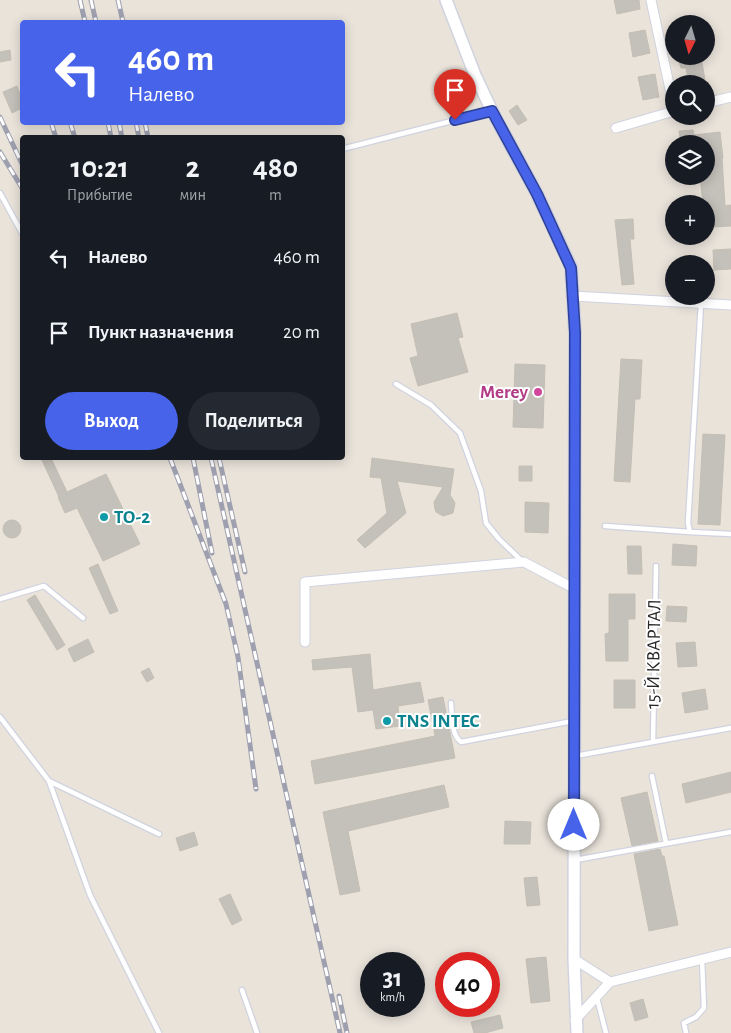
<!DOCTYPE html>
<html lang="ru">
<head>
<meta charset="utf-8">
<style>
	body { margin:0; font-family:"Alegreya Sans",sans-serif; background:#242831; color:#f1f3f6; height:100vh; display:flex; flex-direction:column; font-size:19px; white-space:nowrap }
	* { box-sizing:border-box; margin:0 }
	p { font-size:16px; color:#9ea1a6 }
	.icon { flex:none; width:28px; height:28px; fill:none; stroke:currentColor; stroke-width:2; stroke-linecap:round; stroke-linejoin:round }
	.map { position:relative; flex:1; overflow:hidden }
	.panel { position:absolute; left:20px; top:135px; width:325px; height:325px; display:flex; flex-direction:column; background:#171b24; border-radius:5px; box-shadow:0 2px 12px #0003 }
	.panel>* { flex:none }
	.banner { position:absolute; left:20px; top:20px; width:325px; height:105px; border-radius:5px; box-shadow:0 2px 12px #0003; background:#4763e9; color:#fff; overflow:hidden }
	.needle { width:32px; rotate:185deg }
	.tools { position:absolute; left:665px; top:15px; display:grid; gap:10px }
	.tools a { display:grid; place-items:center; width:50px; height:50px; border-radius:50%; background:#171b24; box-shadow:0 2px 12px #0003; font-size:25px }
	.speed { position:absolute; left:360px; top:952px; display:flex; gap:10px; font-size:25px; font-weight:700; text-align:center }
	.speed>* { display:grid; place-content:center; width:65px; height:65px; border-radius:50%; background:#171b24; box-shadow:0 2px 12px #0003; line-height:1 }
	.speed small { font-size:12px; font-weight:400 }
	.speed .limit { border:8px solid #d22; background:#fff; color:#111 }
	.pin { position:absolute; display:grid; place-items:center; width:42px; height:42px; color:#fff; margin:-51px -21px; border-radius:50% 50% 50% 0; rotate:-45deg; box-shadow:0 0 5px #0007 }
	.pin .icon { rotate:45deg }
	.me { position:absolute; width:55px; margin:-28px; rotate:0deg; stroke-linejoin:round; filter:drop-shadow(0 0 4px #0008) }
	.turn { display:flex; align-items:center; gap:18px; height:105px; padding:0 25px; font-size:22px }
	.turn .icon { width:65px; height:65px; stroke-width:2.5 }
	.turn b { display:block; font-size:35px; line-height:42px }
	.eta { display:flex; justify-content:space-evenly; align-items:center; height:85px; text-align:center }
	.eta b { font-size:30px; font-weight:700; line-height:35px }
	.action { display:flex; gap:10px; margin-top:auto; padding:10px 25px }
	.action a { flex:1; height:58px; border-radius:30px; background:#4763e9; color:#fff; font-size:20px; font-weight:700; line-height:58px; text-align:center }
	.action a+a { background:#242831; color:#f1f3f6 }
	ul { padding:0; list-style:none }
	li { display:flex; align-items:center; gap:15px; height:75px; padding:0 25px }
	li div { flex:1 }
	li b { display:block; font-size:19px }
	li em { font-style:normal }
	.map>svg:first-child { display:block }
	.building { fill:#c4c0ba; stroke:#c4bfb4 }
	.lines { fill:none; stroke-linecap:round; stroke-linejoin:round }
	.service-casing { stroke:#d0d3df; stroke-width:7 }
	.minor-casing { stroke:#d0d3df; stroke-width:11 }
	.tertiary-casing { stroke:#d0d3df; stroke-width:14 }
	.service { stroke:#fff; stroke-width:4.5 }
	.minor { stroke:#fff; stroke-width:9 }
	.tertiary { stroke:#fff; stroke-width:11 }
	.rail-casing { stroke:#9ea0b0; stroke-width:5 }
	.rail { stroke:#fff; stroke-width:3; stroke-dasharray:9; stroke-linecap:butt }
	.route-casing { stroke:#2e4097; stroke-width:12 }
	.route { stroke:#4763e9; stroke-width:9 }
	.hotel-dot { fill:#d1479c; stroke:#fff; stroke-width:2 }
	.culture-dot { fill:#0f9aa8; stroke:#fff; stroke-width:2 }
	.labels { text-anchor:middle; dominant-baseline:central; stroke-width:4; stroke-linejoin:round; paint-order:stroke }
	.hotel-label { font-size:19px; font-weight:bold; fill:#b23c85; stroke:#fff; text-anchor:end }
	.culture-label { font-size:19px; font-weight:bold; fill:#0d838f; stroke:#fff; text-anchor:start }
	.street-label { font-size:19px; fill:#282828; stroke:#fff }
</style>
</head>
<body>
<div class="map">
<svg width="731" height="1033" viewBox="0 0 731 1033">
	<rect width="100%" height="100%" fill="#e9e3da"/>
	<!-- building -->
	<path class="building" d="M614,0H639L640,9L617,14Z
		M645,30L650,53L633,57L629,33Z
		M10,50L11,60L0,62V52Z
		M701,56L705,80L689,83L686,68H681L679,61Z
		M655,74L659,97L643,100L638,77Z
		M17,86L22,100V108L12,113L3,92Z
		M517,105L527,120L518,125L509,111Z
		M693,130L694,135L720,132L723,158H722L725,206L731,205V226L711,227L709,204H703L700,176H706V144H681L679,131Z
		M633,219L634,239H630L634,284L622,285L615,220Z
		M731,249V269L714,270L713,250Z
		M457,313L463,337L458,338L468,372L418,386L410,358L418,356L411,324Z
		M621,359L642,360L640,399H635L630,482L614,481Z
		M515,364L545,365L543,428L513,427Z
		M703,434L725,435L720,525L698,524Z
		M41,458H51L67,492L106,474L140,544L103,561L77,508L65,513L58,497H59Z
		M372,458L454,469L450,495L455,503L453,513L443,516L436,512L435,509L434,502L443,487L397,481L406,513L365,548L357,540L387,513L381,478L370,477Z
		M519,466H532V481H519Z
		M525,502L549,503L548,533L525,532Z
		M3 529a9 9 0 1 1 18 0a9 9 0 1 1-18 0Z
		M673,544L697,546L696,566L672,565Z
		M627,546H641L642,574H628Z
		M98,564L118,611L110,614L89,568Z
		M609,594H635V619H628V661H606L605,634L609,633Z
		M35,595L65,645L57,650L27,600Z
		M667,606L687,607L686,622L666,621Z
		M88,639L94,652L74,662L68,649Z
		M695,642L697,666L678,667L676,643Z
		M370,654L373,690L420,682L424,702L398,706L400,726L376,729L373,710L358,712L352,667L313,670L312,660Z
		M149,668L154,678L147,682L141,672Z
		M614,680H635V708H614Z
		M705,689L708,709L685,713L682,693Z
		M443,697L455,758L315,784L311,761L435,736L428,700Z
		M731,772V792L686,803L682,784Z
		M444,785L449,807L348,831L360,891L340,895L323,812Z
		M647,792L658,841L632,846L621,798Z
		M505,821L531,822L530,844H504Z
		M194,832L198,845L180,851L176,838Z
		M660,849L662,856H664L678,925L649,931L634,854Z
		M537,877L540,905L527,906L524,878Z
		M230,894L242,920L232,925L219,899Z
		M546,957L550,1001L531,1003L526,959Z
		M643,999L648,1017L635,1021L630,1003Z
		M500,1015L503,1028L485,1033H474L471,1022Z"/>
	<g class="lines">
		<!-- service casing -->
		<g class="service-casing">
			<path id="service" d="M342,149L491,111
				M0,193L22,233
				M701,303L688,523L690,532L731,534
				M396,384L431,405L460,433L481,491L486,523L499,539L523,562
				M605,526L690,532
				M0,599L44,586L83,618
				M451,703C452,715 451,735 461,742L573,721
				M0,717L49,781L159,834
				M653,742L656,566
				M575,756L731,728
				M652,776L666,843
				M49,781L90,895L159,1033
				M575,860L731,832
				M242,990L257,1033
				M597,998L606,1033
				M686,1033L684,1023L696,1017L704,1008L702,959"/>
		</g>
		<!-- minor casing -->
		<g class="minor-casing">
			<path id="minor" d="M651,0L674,108
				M706,103L731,97
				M616,128L674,111
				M573,296L731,305
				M305,642V582L524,562L575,589
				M574,959L610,982
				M575,1020L610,982L731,952"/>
		</g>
		<!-- tertiary casing -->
		<g class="tertiary-casing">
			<path id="tertiary" d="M446,0L475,75L492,111L537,194L571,267L575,333L574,959L577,1033"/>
		</g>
		<!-- service -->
		<use href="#service" class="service"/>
		<!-- minor -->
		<use href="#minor" class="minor"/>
		<!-- tertiary -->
		<use href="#tertiary" class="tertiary"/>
		<!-- rail casing -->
		<g class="rail-casing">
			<path id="rail" d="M80,0L85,22
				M91,0L96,22
				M118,0L123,22
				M0,117L22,164
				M51,122L56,138
				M70,122L75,138
				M108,122L111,138
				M119,122L122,138
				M136,122L139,138
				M145,122L148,138
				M0,152L22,188
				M170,458L226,604L238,657L256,789
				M193,458L212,553
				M211,458L340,1033
				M219,458L245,572
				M339,996L347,1033"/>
		</g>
		<!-- rail -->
		<use href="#rail" class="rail"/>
	</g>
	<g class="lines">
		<!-- route casing -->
		<g class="route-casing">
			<path id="route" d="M455,120L492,111L537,194L571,268L575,333L574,825"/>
		</g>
		<!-- route -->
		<use href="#route" class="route"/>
	</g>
	<!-- markers -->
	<circle class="hotel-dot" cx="538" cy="392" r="5"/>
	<g class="culture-dot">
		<circle cx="104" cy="517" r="5"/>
		<circle cx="387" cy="721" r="5"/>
	</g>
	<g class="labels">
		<!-- hotel labels -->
		<g class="hotel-label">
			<text x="528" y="392">Merey</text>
		</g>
		<!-- culture labels -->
		<g class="culture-label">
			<text x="114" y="517">ТО-2</text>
			<text x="397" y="721">TNS INTEC</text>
		</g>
		<!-- street labels -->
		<g class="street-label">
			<text transform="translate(654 654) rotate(-89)">15-Й КВАРТАЛ</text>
		</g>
	</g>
</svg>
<div class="tools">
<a><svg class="needle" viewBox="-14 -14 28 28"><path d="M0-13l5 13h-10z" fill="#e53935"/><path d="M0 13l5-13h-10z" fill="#9ea1a6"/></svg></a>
<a><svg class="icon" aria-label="search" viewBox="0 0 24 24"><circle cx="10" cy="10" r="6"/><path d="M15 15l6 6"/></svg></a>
<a><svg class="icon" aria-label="layers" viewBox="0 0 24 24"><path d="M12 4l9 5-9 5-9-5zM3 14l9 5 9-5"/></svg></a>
<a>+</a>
<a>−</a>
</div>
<div class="speed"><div>31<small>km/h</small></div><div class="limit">40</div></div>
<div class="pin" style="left:455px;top:120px;background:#d93025"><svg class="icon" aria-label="arrive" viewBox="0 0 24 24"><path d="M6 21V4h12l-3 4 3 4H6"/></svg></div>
<svg class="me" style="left:574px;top:825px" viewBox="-20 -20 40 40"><circle r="19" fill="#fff"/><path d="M0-13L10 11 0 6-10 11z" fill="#4763e9"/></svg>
<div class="banner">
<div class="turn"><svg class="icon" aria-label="left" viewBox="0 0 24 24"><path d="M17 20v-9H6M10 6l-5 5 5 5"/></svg><div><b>460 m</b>Налево</div></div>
</div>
<section class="panel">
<div class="eta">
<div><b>10:21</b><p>Прибытие</p></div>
<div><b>2</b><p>мин</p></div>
<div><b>480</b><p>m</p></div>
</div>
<ul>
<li><svg class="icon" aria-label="left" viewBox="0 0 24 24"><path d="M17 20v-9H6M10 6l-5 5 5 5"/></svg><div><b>Налево</b></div><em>460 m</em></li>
<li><svg class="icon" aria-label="arrive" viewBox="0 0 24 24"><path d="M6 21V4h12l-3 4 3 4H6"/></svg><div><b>Пункт назначения</b></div><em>20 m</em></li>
</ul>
<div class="action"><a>Выход</a><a>Поделиться</a></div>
</section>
</div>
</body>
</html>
